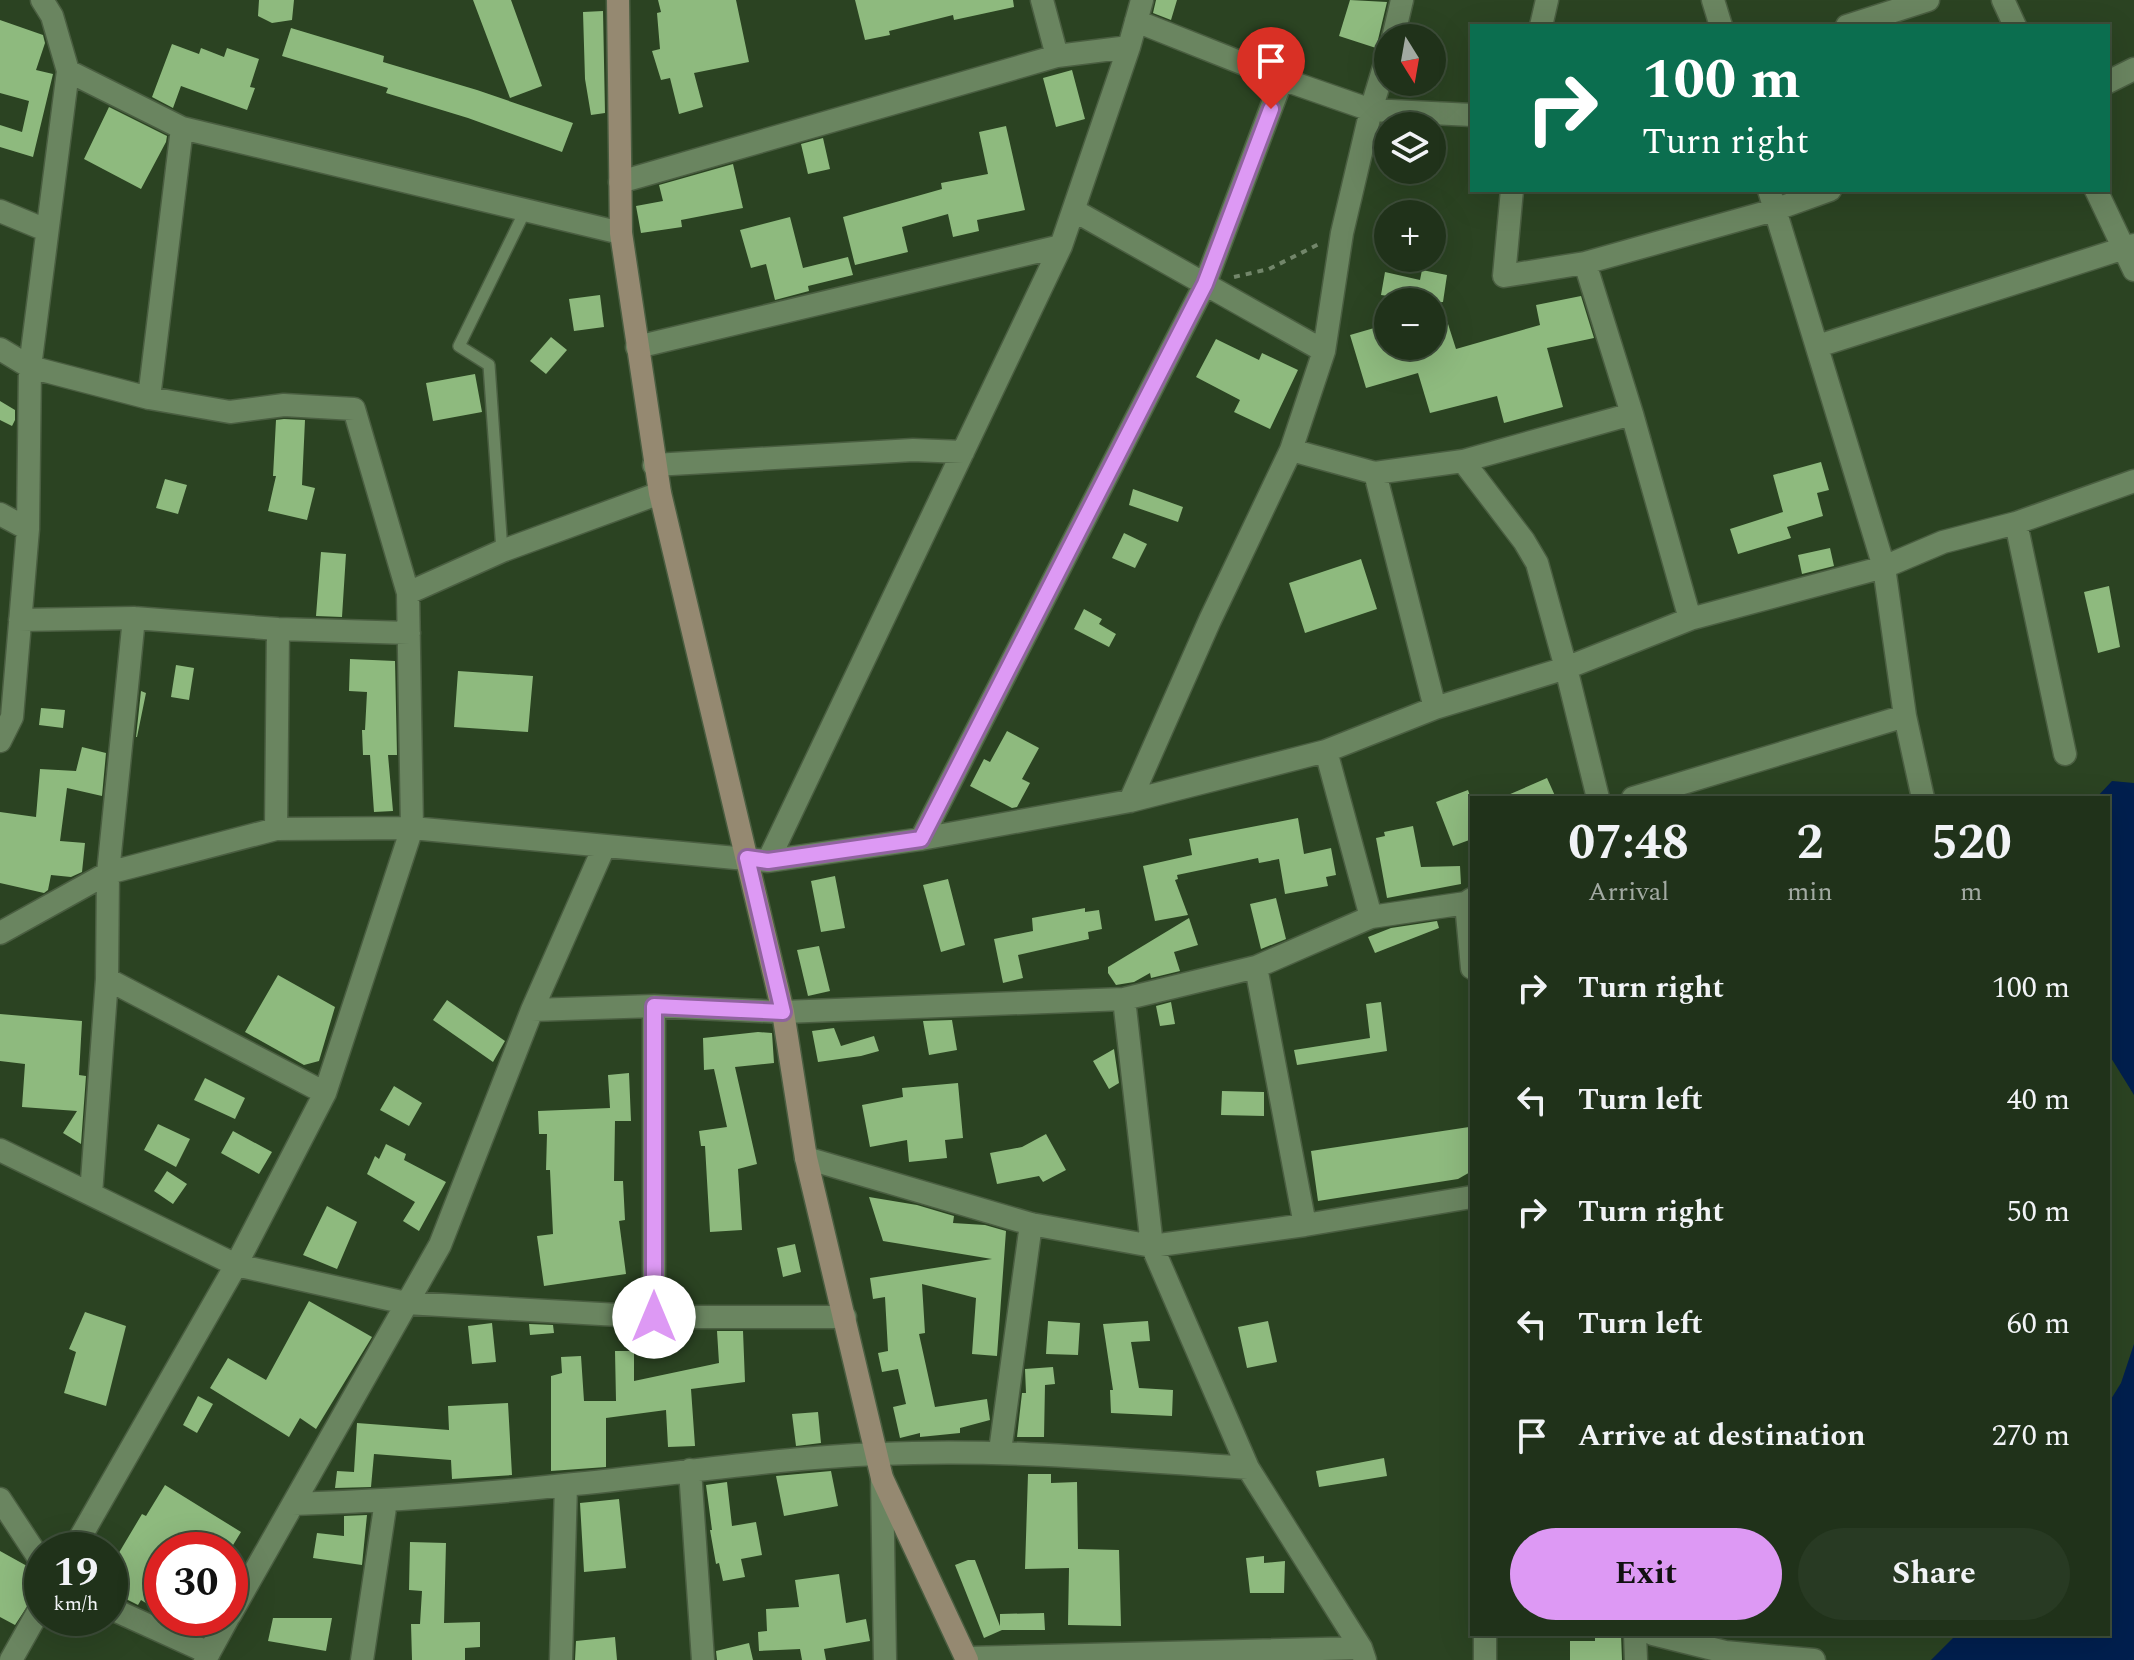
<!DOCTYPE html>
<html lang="en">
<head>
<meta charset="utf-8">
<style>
	body { margin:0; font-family:Spectral,serif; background:#283a23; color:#f1f3f6; height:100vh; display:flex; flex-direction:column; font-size:30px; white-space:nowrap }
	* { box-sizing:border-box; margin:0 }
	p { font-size:26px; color:#a2aaa2 }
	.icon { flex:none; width:44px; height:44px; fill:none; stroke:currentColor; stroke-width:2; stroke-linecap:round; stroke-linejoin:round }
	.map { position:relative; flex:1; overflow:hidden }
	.sheet { position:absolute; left:1470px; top:796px; width:640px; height:840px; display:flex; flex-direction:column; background:#20321a; border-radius:0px; box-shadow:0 8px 32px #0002,0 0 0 2px #3d4d39 }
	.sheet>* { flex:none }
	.guide { position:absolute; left:1470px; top:24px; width:640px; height:168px; border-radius:0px; box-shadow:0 8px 32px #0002,0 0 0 2px #3d4d39; background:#0b6e4f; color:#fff; overflow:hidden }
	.needle { width:52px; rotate:169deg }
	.tools { position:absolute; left:1374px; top:24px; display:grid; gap:16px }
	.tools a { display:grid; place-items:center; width:72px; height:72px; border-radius:50%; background:#20321a; box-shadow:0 8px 32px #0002,0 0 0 2px #3d4d39; font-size:40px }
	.speed { position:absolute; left:24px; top:1532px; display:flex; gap:16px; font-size:40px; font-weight:700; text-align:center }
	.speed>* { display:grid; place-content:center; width:104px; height:104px; border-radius:50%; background:#20321a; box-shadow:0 8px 32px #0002,0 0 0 2px #3d4d39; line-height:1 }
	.speed small { font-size:20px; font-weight:400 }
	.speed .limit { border:12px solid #d22; background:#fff; color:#111 }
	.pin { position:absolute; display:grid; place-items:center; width:68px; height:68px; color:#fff; margin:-82px -34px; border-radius:50% 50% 50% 0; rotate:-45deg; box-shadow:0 0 8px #0007 }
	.pin .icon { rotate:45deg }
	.me { position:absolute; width:88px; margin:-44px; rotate:0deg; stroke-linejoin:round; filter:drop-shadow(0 0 6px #0008) }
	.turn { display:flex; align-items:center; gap:28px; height:168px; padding:0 40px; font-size:36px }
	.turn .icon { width:104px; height:104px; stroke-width:2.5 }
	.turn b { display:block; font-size:56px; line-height:68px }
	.eta { display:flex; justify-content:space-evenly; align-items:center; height:136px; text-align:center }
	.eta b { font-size:48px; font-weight:700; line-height:56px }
	.action { display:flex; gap:16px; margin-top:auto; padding:16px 40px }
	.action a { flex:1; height:92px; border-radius:48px; background:#dd99f4; color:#111; font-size:32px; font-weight:700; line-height:92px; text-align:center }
	.action a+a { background:#283a23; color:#f1f3f6 }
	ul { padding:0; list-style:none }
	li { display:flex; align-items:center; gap:24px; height:112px; padding:0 40px }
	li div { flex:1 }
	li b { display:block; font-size:30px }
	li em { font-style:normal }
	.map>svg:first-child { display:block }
	.water { fill:#001f4e }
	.building { fill:#8eba7e }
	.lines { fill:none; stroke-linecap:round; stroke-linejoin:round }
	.service-casing { stroke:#4a5e41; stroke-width:14 }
	.minor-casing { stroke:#4a5e41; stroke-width:25 }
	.secondary-casing { stroke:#4a5e41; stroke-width:25 }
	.path { stroke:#72866a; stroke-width:4; stroke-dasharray:6 6; stroke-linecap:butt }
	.service { stroke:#6a8560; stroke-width:11 }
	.minor { stroke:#6a8560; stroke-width:22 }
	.secondary { stroke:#958971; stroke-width:22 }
	.route-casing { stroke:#90639f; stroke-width:20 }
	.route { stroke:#dd99f4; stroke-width:14 }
</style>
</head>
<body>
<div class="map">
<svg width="2134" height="1660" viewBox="0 0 2134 1660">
	<rect width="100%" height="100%" fill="#2b4322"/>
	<!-- water -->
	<path class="water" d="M2112,781L2134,783V1095L2108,1053V798H2096Z
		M2134,1344V1660H1931L1957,1634H2108V1404L2121,1383Z"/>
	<!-- building -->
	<path class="building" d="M259,0H294L292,20L272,23L258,16Z
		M473,0H511L542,86L510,98Z
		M658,0H736L749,62L694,73L703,107L679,114L670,78L661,80L652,51L660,49L657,13L661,12Z
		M855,0H1013L1014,7L954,20L953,15L889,31L890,35L865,40Z
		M1156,0H1177L1171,20L1153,13Z
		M1350,0L1387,2L1376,48L1339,36Z
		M603,11L605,113L591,115L585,79L583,12Z
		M0,20L43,35L45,43L36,70L53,74L33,157L0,147V125L22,132L29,101L0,93Z
		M291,28L384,56L383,62L477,90L573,123L562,152L468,118L386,93L388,88L282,56Z
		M172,44L199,54L201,48L224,57L227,48L259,59L250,87L255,88L247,110L181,86L173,108L152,97Z
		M1072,70L1085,119L1056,127L1043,78Z
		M109,107L167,136L166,142L141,189L84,159Z
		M1006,126L1025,210L977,220L979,231L953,237L948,214L902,227L908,252L855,265L843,217L942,189L941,183L988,174L979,132Z
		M823,138L830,169L808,174L801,144Z
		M733,164L743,208L681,220L682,227L641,233L636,206L663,201L659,185Z
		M790,217L803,268L848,257L853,275L808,286L809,291L775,300L766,264L751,268L740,230Z
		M1422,270L1447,275L1443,302H1441L1456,349L1540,325L1536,305L1581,296L1594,338L1547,348L1563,407L1504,423L1497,396L1430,413L1418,373L1366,388L1350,335L1388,324V346H1432V302L1381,295L1385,272L1420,280Z
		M600,295L604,327L574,331L569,299Z
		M551,337L567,350L546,374L530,361Z
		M1216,339L1259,360L1262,353L1298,370L1270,429L1234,412L1240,400L1196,377Z
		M475,374L482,412L433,421L426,383Z
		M0,401L15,410V420L12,426L0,420Z
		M284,419L305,420L302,485L315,488L307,520L268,511L276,476H273L276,420Z
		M1821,462L1829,490L1817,493L1823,516L1787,527L1791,538L1738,554L1730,529L1783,512L1773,475Z
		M165,479L187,485L178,514L156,508Z
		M1133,489L1183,507L1178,522L1129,505Z
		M1124,533L1147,544L1135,568L1112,558Z
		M1830,548L1834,566L1802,574L1798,555Z
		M321,552L346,554L342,617L316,616Z
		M1361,559L1377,609L1305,633L1289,583Z
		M2109,586L2120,647L2098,653L2084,592Z
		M1084,609L1102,619L1099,624L1116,634L1109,647L1074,629Z
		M350,659L395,661L397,755H388L393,811L374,812L370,755H363L362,730H365L367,692L349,691Z
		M176,665L194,668L189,700L171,697Z
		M458,671L533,676L528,732L454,727Z
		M141,691L146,693L137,737H136Z
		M41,708L65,710L63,728L39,725Z
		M1007,731L1039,748L1022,779L1030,783L1017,807L1012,808L970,786L984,759L990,762Z
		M82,747L106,753L102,796L67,788L60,841L85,843L82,872L71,877L51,875L48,890L44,893L0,883V812L36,817L40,769L76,771Z
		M1547,778L1556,798H1501Z
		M1468,790L1472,802V839L1453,846L1436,802Z
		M1298,818L1304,854L1331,848L1336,875L1326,877L1328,886L1285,894L1279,859L1259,863L1258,858L1177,875L1178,879L1175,880L1188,915L1155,921L1143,866L1192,855L1189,839Z
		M1413,826L1421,867L1460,866L1461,884L1387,898L1376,838L1385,836L1384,832Z
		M835,876L845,928L821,932L811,881Z
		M948,879L965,945L941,952L923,885Z
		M1276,898L1286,939L1261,949L1250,904Z
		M1085,908V912L1099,910L1102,929L1088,932L1089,939L1018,955L1023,978L1003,983L994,939L1033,931L1032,918Z
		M1189,918L1198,945L1174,952L1180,971L1151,978L1150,973L1134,982L1116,985L1108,973V967Z
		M1437,921L1439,928L1375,953L1368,937L1391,928Z
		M819,946L830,991L808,996L797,950Z
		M278,975L335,1007L319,1061L304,1065L245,1032Z
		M447,1000L505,1041L493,1062L433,1020Z
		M1171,1002L1175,1024L1160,1026L1156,1006Z
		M1381,1002L1387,1051L1297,1065L1294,1050L1370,1038L1366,1004Z
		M0,1014L82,1021L79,1075L86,1076L81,1144L63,1133L77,1111L22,1107L25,1064L0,1061Z
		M952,1020L957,1050L929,1055L923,1021Z
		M834,1028L841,1046L874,1036L879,1051L861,1056L818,1062L812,1031Z
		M758,1032L772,1033L774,1063L735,1067L757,1164L738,1169L742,1230L710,1232L705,1146H701L699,1131L727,1127L714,1069L704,1070L703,1038Z
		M1114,1049L1119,1083L1109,1089L1093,1061Z
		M629,1073L631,1121H615L614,1181H623L625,1220L619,1221L626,1274L544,1286L537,1236L553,1234L550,1170H546L547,1134H539L538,1111L610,1108L608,1075Z
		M205,1078L245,1098L235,1119L194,1100Z
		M958,1083L963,1138L945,1140L947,1158L909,1162L907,1140L870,1147L862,1105L903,1097L902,1088Z
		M394,1086L422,1103L409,1126L380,1110Z
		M1222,1091L1264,1092V1116L1221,1115Z
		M158,1124L190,1139L176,1167L144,1150Z
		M1469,1127L1472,1171L1458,1179L1318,1201L1311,1151Z
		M233,1131L272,1152L259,1174L221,1153Z
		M1046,1134L1066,1170L1043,1182L1039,1176L997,1184L990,1153L1022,1147Z
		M386,1144L406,1154L404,1160L446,1182L419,1231L403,1221L415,1202L367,1174L375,1156L379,1159Z
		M167,1171L187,1184L173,1204L154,1191Z
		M869,1197L917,1205L954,1216L953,1223L985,1225L1006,1231L997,1356L972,1354L976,1298L922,1284L925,1333L919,1334L935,1407L987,1399L990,1420L960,1428V1433L920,1437V1433L900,1438L893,1407L906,1404L898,1369L882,1372L878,1353L888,1351L885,1297L873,1299L870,1278L992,1259L883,1241Z
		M327,1206L357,1222L337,1269L303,1255Z
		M795,1244L801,1272L783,1277L777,1248Z
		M309,1301L372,1337L316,1429L300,1418L289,1437L210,1388L228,1358L266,1380Z
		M85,1312L126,1326L106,1406L64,1393L76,1352L69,1349Z
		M1048,1321L1080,1323L1078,1355L1046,1354Z
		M1148,1321L1150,1341L1131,1342L1139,1388L1173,1390L1172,1416L1111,1413L1110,1390H1113L1103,1324Z
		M1268,1321L1277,1362L1247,1368L1238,1327Z
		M492,1323L496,1362L472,1364L468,1326Z
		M529,1324L553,1325L554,1333L530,1335Z
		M717,1331H743L745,1382L691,1389L695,1446L668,1447L666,1410L606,1418V1467L551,1471V1376L562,1373L561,1357L581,1356L584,1401H616L615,1351H634V1381L719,1363Z
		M1053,1367L1055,1384L1045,1385L1044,1437H1017L1022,1393H1026L1025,1369Z
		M198,1396L213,1404L197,1433L183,1425Z
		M508,1403L512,1475L452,1479L451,1460L374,1454L371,1487L335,1488L337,1471L354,1472L357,1423L449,1430L448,1406Z
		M818,1412L821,1443L796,1446L792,1414Z
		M1384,1458L1387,1476L1319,1487L1316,1471Z
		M831,1471L838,1506L784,1516L776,1476Z
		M1028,1474H1051V1483L1077,1482L1078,1549L1119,1550L1121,1626L1068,1625L1069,1568L1025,1569Z
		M727,1482L732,1526L756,1522L762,1555L741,1559L745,1577L723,1581L719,1563L716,1564L710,1530H712L706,1485Z
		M165,1485L241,1532L230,1550H217L196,1537L189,1550H162V1613L141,1600L138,1605L110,1591V1552L117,1556L142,1514L146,1516Z
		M619,1499L626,1568L584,1572L580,1503Z
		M367,1515L362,1565L313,1558L317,1533L344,1536V1516Z
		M410,1542L446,1543L444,1623L480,1622V1647L465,1648V1660H412L411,1624H420L422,1591L409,1590Z
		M0,1551L27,1566L35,1575L42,1577L36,1593L15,1625L0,1617Z
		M1264,1556V1563L1285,1561L1284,1593H1250L1246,1558Z
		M968,1560H975L1000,1626V1614L1044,1613L1045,1630H1002L984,1638L955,1565Z
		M839,1574L846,1623L866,1619L870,1641L824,1649L826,1660H802L800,1649L759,1651L758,1632L767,1631L766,1609L799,1607L795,1580Z
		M170,1618H212L203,1635Z
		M273,1618H332L326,1651L268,1641Z
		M1595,1634H1621L1622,1660H1570V1641H1595Z
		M615,1637L617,1660H575L576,1641Z
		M749,1643L753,1660H717L716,1651Z"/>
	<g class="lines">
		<!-- service casing -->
		<g class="service-casing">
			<path id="service" d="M502,551L489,365L459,346L525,211"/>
		</g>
		<!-- minor casing -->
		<g class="minor-casing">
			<path id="minor" d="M1042,0L1057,56
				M1713,0L1721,26
				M2003,0L2015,26
				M1136,21L1282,79L1371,110L1472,115
				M1541,26L1547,0
				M1847,26L1928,0
				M1393,38L1402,0
				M68,71L182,128L621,233
				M2108,82L2134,69
				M620,182L1057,56L1129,47
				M1512,190L1504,276L1585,263L1774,210L1830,190
				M1769,190L1884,567L1905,716L1923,798
				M2096,190L2134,270
				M0,211L46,230
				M1075,211L1324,351
				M1585,263L1632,414L1690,619
				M1818,346L2134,245
				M637,347L1061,246
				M0,349L30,367L149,398L230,412L284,405L354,409L408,593L412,828L325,1093L236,1265L73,1550
				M149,398L182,128
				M1291,450L1375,473L1463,461L1632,414
				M1463,461L1524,541L1537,563L1566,668L1598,798
				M654,465L913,450L963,452
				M1375,473L1435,708
				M0,514L28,529
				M2016,523L2065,754
				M408,593L502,551L660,493
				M20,620L134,618L278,629L409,633
				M0,741L12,717L28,529L30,367L68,71L52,16L42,0
				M1326,751L1371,917
				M1633,798L1905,716
				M1130,801L1210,620L1291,450L1324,351L1342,233L1371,110L1388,54
				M276,829L278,629
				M921,839L1205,284L1282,79
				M768,861L1061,246L1129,47L1142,0
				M1466,903L1472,968
				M0,933L108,873L276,829L412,828L768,861L921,839L1130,801L1326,751L1435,708L1566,668L1690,619L1884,567L1943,542L2016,523L2134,481
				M1256,967L1305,1225
				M107,979L325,1093
				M1124,999L1152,1246L1248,1468L1361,1648L1365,1660
				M654,1006L783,1012L1124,999L1256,967L1371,917L1466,903L1472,899
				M532,1010L654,1006V1317
				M0,1150L236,1265L406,1303L654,1317H845
				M806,1158L1031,1224L1152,1246L1305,1225L1472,1197
				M91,1194L107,979L108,873L134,618
				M1000,1451L1031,1224
				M690,1470L703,1660
				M882,1478L885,1660
				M0,1499L42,1563
				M293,1504C384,1501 475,1495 565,1485C670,1475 774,1458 879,1454C1003,1448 1125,1460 1248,1468
				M110,1608L209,1653
				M230,1615L440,1245L532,1010L604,847
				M1485,1634V1660
				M1635,1634L1636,1660
				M1653,1634L1725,1652L1814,1660
				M966,1658L1361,1648
				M11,1660L42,1605
				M205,1660L228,1618
				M362,1660L386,1501
				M561,1660L566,1485"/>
		</g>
		<!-- secondary casing -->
		<g class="secondary-casing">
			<path id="secondary" d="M618,0L621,233L660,493L783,1012L806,1158L882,1478L967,1660"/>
		</g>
		<!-- path -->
		<path class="path" d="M1234,277L1269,269L1319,244"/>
		<!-- service -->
		<use href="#service" class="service"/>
		<!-- minor -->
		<use href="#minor" class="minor"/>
		<!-- secondary -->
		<use href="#secondary" class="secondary"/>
	</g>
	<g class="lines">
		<!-- route casing -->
		<g class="route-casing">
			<path id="route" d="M654,1317V1006L783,1012L747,858L768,861L921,839L1205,284L1271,109"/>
		</g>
		<!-- route -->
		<use href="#route" class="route"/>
	</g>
</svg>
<div class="tools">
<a><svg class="needle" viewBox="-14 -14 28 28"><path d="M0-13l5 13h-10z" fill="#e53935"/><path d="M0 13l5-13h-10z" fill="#a2aaa2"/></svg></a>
<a><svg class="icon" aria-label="layers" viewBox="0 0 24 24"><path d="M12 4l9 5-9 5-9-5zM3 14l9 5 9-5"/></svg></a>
<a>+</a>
<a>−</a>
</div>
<div class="speed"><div>19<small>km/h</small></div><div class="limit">30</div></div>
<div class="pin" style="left:1271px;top:109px;background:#d93025"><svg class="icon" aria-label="arrive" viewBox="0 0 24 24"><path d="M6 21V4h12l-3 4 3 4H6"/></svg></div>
<svg class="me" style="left:654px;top:1317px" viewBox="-20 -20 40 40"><circle r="19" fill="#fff"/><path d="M0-13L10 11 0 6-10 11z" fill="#dd99f4"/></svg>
<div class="guide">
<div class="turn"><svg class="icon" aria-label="right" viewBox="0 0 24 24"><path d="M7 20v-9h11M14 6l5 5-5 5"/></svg><div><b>100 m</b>Turn right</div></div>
</div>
<section class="sheet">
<div class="eta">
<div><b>07:48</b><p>Arrival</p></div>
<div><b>2</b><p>min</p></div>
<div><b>520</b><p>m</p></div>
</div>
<ul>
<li><svg class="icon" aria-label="right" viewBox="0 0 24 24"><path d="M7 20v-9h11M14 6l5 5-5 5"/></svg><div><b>Turn right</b></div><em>100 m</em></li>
<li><svg class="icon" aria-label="left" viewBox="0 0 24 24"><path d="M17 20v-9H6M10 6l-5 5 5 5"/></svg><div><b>Turn left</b></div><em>40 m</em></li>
<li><svg class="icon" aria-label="right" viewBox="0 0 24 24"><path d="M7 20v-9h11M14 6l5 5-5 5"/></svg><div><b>Turn right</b></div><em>50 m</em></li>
<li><svg class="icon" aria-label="left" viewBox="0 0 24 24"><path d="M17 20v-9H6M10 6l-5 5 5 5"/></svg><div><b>Turn left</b></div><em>60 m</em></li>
<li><svg class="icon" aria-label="arrive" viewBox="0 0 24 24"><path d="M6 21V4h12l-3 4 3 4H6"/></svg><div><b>Arrive at destination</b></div><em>270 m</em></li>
</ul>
<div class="action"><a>Exit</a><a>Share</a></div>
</section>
</div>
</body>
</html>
